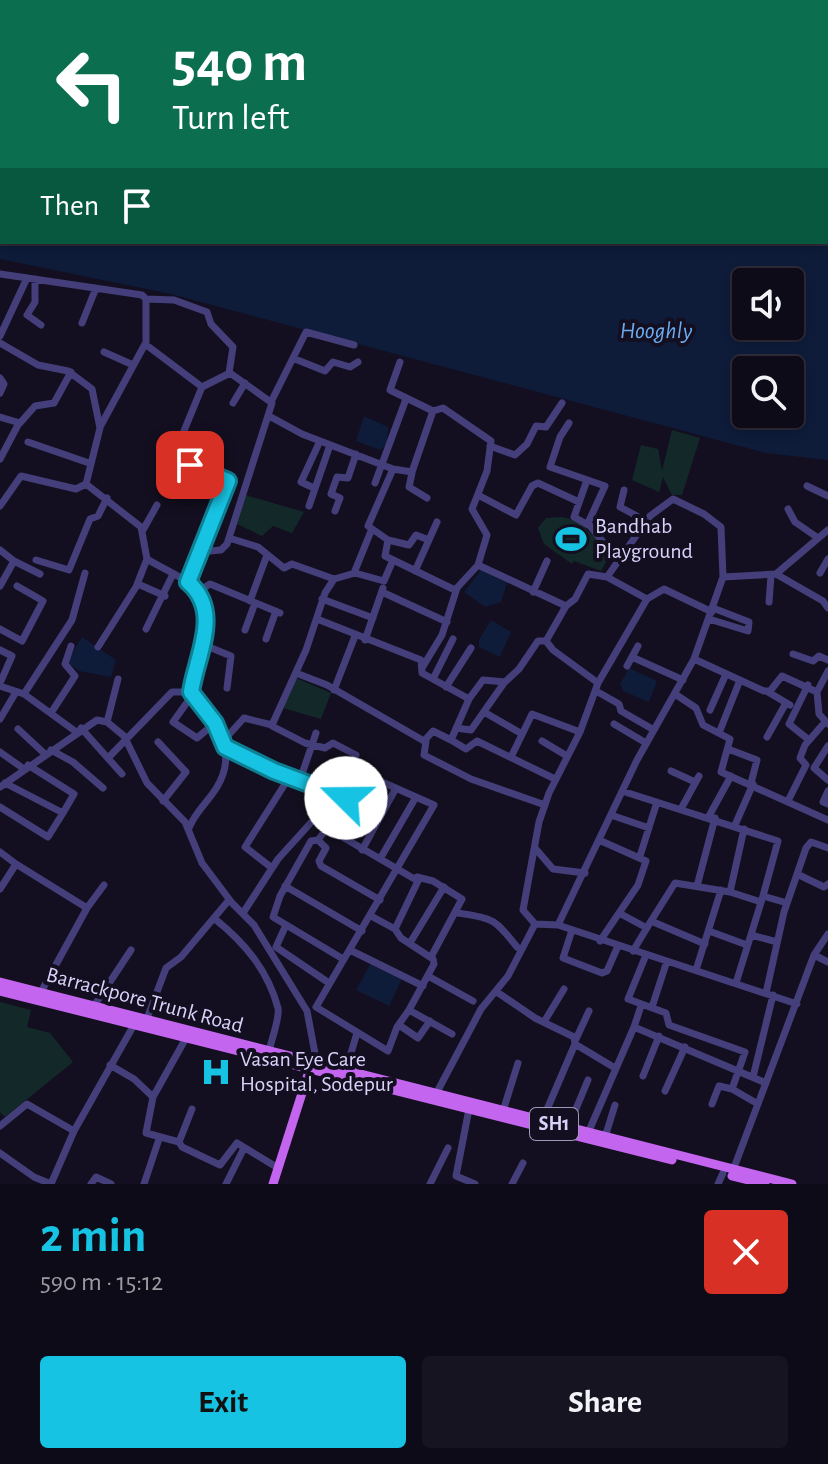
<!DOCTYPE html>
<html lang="en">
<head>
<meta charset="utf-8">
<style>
	body { margin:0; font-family:"Alegreya Sans",sans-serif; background:#171421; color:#f1f3f6; height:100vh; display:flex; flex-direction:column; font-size:30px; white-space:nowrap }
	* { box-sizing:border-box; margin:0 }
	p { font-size:26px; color:#9b9ba2 }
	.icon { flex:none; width:44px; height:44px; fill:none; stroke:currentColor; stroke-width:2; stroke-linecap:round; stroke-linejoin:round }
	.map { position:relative; height:1184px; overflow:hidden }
	.panel { display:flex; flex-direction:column; background:#0e0b18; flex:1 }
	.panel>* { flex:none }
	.hud { position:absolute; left:0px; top:0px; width:828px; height:244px; box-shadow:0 4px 12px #0003,0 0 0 2px #2e2b37; background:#0b6e4f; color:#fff; overflow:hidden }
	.controls { position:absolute; left:732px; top:268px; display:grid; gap:16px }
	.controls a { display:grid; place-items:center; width:72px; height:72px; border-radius:8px; background:#0e0b18; box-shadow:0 4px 12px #0003,0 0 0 2px #2e2b37; font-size:40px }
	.pin { position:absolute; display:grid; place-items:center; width:68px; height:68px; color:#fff; margin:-34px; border-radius:16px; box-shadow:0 4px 12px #0006 }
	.me { position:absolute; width:88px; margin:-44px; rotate:292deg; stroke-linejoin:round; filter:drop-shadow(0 0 6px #0008) }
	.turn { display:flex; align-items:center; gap:28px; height:168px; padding:0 40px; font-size:36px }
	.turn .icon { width:104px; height:104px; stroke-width:2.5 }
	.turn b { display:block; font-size:56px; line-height:68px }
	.then { display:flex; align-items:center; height:76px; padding:0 40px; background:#0003; gap:16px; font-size:30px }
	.round { display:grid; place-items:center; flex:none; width:84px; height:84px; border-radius:8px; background:#171421 }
	.head { display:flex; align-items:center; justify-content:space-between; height:136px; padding:0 40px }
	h1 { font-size:48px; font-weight:600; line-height:60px; color:#17c3e2 }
	.action { display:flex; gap:16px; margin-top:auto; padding:16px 40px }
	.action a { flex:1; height:92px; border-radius:8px; background:#17c3e2; color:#111; font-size:32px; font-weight:600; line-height:92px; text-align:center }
	.action a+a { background:#171421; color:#f1f3f6 }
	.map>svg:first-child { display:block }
	.green { fill:#132929 }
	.water { fill:#0e1c3a; fill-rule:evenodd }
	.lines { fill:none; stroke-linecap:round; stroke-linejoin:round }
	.ferry { stroke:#6bacf0; stroke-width:2; stroke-dasharray:10 8; stroke-linecap:butt }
	.minor { stroke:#443f7a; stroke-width:7 }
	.major { stroke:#c365ef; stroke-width:9 }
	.route-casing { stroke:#0f7f93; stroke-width:20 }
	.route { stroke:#17c3e2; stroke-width:14 }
	.labels { text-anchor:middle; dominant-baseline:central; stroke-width:8; stroke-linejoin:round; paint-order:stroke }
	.shield { fill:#130f20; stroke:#9e98b9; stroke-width:2 }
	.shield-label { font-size:20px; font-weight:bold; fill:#d9d3fb }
	.poi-label { font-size:22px; fill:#d9d3fb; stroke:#130f20; text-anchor:start }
	.street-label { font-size:22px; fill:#d9d3fb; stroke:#130f20 }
	.water-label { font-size:24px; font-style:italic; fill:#6bacf0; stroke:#130f20 }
</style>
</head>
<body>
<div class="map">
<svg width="828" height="1184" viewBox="0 0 828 1184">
	<rect width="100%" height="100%" fill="#130f20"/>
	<!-- green -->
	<path class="green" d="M672,430L700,438L682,495H672L663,477L659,492L632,480L641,445L658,449L662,471Z
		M245,495L304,512L292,533L273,526L262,536L237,524Z
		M562,517L578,521L611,553L601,571L574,561L572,564L544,544L538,528L546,518Z
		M296,678L331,693L321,719L283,708Z
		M0,1002L31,1010L27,1027L50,1033L73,1062L5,1117L0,1112Z"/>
	<!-- water -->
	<path class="water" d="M0,0H828V460L766,453L171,294L0,259ZM2,2H826V242H2ZM746,282H790V326H746ZM746,370H790V414H746Z
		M364,416L388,427L387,444L380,450L356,441Z
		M481,570L507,583L501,602L485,607L464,592Z
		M491,620L511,632L500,657L479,647V640Z
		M82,637L116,660L111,677L79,671L67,662Z
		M629,668L657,681L649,702L623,691L620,684Z
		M371,963L402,979L389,1006L356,990Z"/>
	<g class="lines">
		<!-- ferry -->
		<path class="ferry" d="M558,2L561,0"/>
		<!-- minor -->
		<path class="minor" d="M0,274L142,295L146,299V344
			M35,279V302L27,315L41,325
			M146,299L174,300L207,312L211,324L233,347L229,373
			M82,323L96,288
			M0,336L27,278
			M0,343L38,365L68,371L92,389L100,428L86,484L141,527L147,559C161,568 178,574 190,584C224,612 196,660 191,692C210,723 241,747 217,787C208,802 195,812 189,828
			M104,352L133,365
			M295,359L325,371L333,362L350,367L358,362
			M400,362L390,390L433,411
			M0,378L4,384L0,393
			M271,402L306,332L354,345
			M233,403L245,383
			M269,416L302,434L393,469
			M0,417L20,423L35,406L54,403L71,372
			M569,423L560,437L550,467L605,486L588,523L606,546L621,555
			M100,427L145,344L202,387L230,373L272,403L227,544L221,550L199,552L188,582
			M28,442L89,463
			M490,446L515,455L527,444L536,426L546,427L562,403
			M0,459L19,423
			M412,473L409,487L427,498
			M162,476L179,443
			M587,480L574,517L588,525
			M375,483L406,399
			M807,486L828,496
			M314,488L301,482L320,441
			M624,490L620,507L646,521
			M181,494L196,468
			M478,495L516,515L532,486L538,483L579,502
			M0,506L21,476L76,489L86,484
			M309,506L330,445
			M788,509L795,522L818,538
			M335,511L340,498L331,494L337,477L348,478L356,454
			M143,530L157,505
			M229,538L258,547L284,568L292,564L334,579
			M388,540L409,545L416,535L429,540
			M0,550L14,561L0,586
			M199,552L228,481L191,466L193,449L179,443L202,387
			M36,560L69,570L90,519L98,516L107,498
			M14,561L40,574
			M478,565L455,590L385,556L388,540L368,526L393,469L412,472L433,411L443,408L491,441L487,471L472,509L487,535L478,565L566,606L575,599L588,574L607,577L650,516L673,499L704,514L721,527L723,577L694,659
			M415,571L437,522
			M354,573L371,531
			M820,573L828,559
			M776,574L823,601L828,608
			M723,577L776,574L828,530
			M138,584L165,596
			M197,592L210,584L280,613
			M382,592L447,622
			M533,592L547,561
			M322,599L373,618
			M647,599L664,589L712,612
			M250,601L267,555
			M769,602L771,576
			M566,606L546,641L553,650L598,683
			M317,619L421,660L422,673L469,699L483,680L505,682L519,669L538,641H546
			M709,619L748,631L749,622L713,608
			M0,629L22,641L43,601L17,586
			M146,629L173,574
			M245,630L255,603
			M266,639L276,611
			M365,640L383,588
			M204,645L231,656L227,688
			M98,647L136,587L147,559
			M0,650L12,656L0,683
			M793,654L813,661L819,656L828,660
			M632,657L683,680
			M627,666L638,646
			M422,668L442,635L457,588
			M296,673L327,685L424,741L433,731L451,740
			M433,679L453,639
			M808,685L789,724L809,740
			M0,686L24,694L75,731
			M446,687L471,648
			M334,690L355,636
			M596,691L619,704L621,711L654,730
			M768,692L790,705
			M817,692L828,671
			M24,694L72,620L85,573
			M193,694L173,722L197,738L215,723
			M675,694L696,708L703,725L730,739L721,772L828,820
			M469,699L451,740L466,749L477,741L555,779
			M710,710L726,674
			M484,712L522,734
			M51,713L75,676L65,664L71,646
			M0,719L16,692
			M107,722L118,679
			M614,724L646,743
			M272,726L305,743L325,748L333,743L356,755
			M81,728L122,774
			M456,728L471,730L504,683
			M18,729L46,755
			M719,733L740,680
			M767,737L786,703
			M224,740L244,718L272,725L306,650L325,593L334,579L355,573L384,581L393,560
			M426,741L424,755L471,779L545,805
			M542,741L567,756
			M158,742L186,772L163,801
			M828,746L814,768L828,780
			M225,747L346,798L351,791L367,793L382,782L434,805L316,1007L388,1051L397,1027L409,1010L452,1034
			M728,749L757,760L751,783
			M51,750L73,762L103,788
			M0,752L24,769
			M110,756L172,692H191
			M511,757L532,714L580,732
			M671,771L695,782
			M300,780L316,733
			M5,783L63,813L74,794L28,765
			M0,787L97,720L107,722L124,736L147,783L185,822L202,863L232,903L254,925L307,1011L317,1064
			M622,791L778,841L763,896
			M828,791L823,802L828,804
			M346,798L327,828L418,881L395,929L401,938L433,959L434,964L409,1010
			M788,801L806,765L800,758L805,745L825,722
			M0,807L48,837L63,813
			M681,809L699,776
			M611,815L649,828
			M709,816L731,776
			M735,825L753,784
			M327,828L318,840L326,848L319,861L321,866L380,900
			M744,829L730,892L761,902
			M318,840L311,841L280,896L273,917L343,959
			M599,840L646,861L638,885L600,941
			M535,848L553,869L585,873
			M362,850L396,788
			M0,852L16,864
			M640,856L657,802
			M380,859L416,797
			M272,868L245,847L290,776
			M797,874L824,887L828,884
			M417,877L433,881L462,899L431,957
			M285,886L362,931
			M697,886L715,818
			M0,889L16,864L87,908L41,992
			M87,908L104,885
			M243,913L278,859L316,817
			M458,913C494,919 494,918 517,947
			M619,913L647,928
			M371,916L395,929
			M215,919C246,944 268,971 278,1008C280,1018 271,1041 269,1051
			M535,924L523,910L539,822L549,793L580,732L598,683L647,599L607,577
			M286,925L276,947L329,983
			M558,925L797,1004
			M572,930L563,958L602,973L607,971L618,946
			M709,931L747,945
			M751,935L777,942
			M410,943L444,887
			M705,944L651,921L675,883L730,892
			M350,950L423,986
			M633,951L651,921
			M646,955L628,999L666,1013L669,1025L745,1052L732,1089L758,1104
			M814,955L828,962
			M696,970L721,890
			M428,976L473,1001
			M736,983L763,896L787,903
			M497,992L535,1018L574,1037L575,1044
			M766,993L784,912L806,848L811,842L828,848
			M94,1006L131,950
			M652,1007L667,961
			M146,1021L166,968L181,957L229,900
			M544,1022L564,989
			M399,1025L418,1038L430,1021
			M634,1027L641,1006
			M576,1039L589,1011
			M110,1065L134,1079L153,1097L186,1038
			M345,1073L357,1033
			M643,1076L659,1036
			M753,1077L773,995
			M665,1091L685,1047
			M436,1094L481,1009L508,976L535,924L558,925L637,760L694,659L764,691H770L782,676L817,692L819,714L828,724
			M153,1097L146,1133L179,1142L182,1147L220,1165L237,1143L278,1168
			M712,1104L719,1086L732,1089
			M469,1109L456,1176L475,1184
			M503,1111L518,1063
			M542,1121L575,1044L615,1068
			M0,1126L27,1104L74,1131
			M568,1128L588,1080
			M588,1133L634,1027L766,1083
			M605,1137L615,1105
			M179,1142L192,1109
			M0,1153L34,1177L51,1184
			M732,1173L814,955L828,934
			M51,1184L74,1131L135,1023
			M91,1184L96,1177L111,1184
			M144,1184L159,1139
			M226,1184L244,1148
			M430,1184L448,1148
			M512,1184L523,1163
			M718,1184L723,1173"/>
		<!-- major -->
		<path class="major" d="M0,982L792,1184
			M0,991L672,1160
			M732,1176L765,1184
			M273,1184L311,1065"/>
	</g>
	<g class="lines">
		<!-- route casing -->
		<g class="route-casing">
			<path id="route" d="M190,465L228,481L188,582C223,612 196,656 191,692L215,723L225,747L274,771L346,798"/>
		</g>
		<!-- route -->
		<use href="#route" class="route"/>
	</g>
	<!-- icons -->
	<defs>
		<g id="stadium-bare" transform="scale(2.4)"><path d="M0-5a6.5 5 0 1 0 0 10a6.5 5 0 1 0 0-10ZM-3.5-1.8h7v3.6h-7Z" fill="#17c3e2" stroke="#130f20" stroke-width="2.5" paint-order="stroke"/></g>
		<g id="hospital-bare" transform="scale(2.4)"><path d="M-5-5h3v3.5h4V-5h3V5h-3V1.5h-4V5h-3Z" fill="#17c3e2" stroke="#130f20" stroke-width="2.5" paint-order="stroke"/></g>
	</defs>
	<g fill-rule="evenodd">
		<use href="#stadium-bare" x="571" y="539"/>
		<use href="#hospital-bare" x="216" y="1072"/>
	</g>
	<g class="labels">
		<!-- shield labels -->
		<rect class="shield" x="530" y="1108" width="48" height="32" rx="6"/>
		<g class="shield-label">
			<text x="554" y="1124">SH1</text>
		</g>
		<!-- poi labels -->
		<g class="poi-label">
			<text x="595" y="526">Bandhab<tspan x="595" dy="25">Playground</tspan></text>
			<text x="240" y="1059">Vasan Eye Care<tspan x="240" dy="25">Hospital, Sodepur</tspan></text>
		</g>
		<!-- street labels -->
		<g class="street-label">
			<text transform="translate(145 1000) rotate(15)">Barrackpore Trunk Road</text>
		</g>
		<!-- water labels -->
		<g class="water-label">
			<text x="656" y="331">Hooghly</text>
		</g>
	</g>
</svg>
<div class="controls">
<a><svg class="icon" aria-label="sound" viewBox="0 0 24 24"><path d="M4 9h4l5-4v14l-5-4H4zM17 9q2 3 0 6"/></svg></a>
<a><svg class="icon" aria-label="search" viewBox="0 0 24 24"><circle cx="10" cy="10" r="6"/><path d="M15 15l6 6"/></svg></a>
</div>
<div class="pin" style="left:190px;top:465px;background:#d93025"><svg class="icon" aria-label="arrive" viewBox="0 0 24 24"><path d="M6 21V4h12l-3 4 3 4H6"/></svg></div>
<svg class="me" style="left:346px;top:798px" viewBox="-20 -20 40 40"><circle r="19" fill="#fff"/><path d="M0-13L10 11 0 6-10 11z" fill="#17c3e2"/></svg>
<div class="hud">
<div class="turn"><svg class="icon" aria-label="left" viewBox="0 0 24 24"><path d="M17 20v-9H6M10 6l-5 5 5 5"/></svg><div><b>540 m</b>Turn left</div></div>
<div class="then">Then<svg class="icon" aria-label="arrive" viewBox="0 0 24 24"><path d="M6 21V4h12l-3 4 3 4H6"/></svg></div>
</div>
</div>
<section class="panel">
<div class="head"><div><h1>2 min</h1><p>590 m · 15:12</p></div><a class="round" style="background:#d93025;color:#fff"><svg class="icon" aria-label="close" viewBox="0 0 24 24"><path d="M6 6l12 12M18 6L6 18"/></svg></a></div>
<div class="action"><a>Exit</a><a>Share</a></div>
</section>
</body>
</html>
